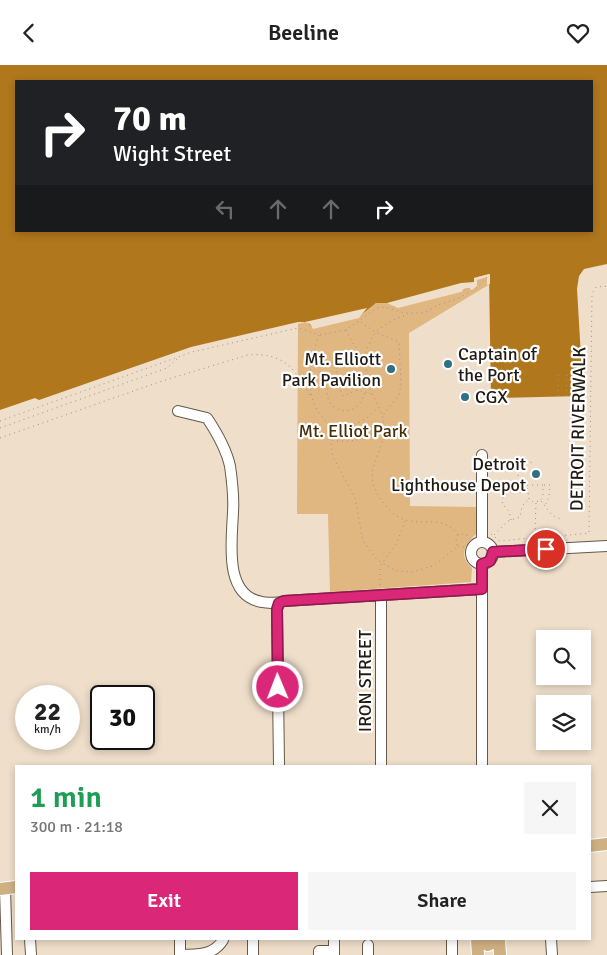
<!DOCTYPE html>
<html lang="en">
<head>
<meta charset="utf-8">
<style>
	body { margin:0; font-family:Signika,sans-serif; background:#f6f6f6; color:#222; height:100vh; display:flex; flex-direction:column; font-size:19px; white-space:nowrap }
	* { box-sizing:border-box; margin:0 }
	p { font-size:16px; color:#767676 }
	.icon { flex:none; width:28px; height:28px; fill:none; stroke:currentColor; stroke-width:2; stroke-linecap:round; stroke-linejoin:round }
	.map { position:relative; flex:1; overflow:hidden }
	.panel { position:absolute; left:15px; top:700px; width:576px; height:175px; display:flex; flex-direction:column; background:#fff; border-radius:0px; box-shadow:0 2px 8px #0003 }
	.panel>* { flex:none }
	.top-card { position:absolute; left:15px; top:15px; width:578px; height:152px; border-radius:0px; box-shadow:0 2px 8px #0003; background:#202124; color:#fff; overflow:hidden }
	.buttons { position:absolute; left:536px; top:565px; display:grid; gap:10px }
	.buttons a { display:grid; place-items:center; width:55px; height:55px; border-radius:0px; background:#fff; box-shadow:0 2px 8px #0003; font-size:25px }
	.speed { position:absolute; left:15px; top:620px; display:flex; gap:10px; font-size:25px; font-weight:700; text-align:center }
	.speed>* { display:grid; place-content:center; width:65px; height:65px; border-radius:50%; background:#fff; box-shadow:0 2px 8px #0003; line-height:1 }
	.speed small { font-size:12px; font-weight:400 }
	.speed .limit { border:2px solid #111; border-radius:8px; background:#fff; color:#111 }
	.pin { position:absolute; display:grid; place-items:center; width:42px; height:42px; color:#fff; margin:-21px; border:2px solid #fff; border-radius:50%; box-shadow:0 1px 5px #0007 }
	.me { position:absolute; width:55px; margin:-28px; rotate:359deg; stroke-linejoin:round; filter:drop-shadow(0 0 4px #0008) }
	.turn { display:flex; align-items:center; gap:18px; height:105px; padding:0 15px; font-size:22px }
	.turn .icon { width:65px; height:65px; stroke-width:2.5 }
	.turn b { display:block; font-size:35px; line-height:42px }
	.lanes { display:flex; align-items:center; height:48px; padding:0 15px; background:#0003; justify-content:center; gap:25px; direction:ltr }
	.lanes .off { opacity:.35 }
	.round { display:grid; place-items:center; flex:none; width:52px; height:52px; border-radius:0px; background:#f6f6f6 }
	.head { display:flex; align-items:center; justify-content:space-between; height:85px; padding:0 15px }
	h1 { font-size:30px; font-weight:600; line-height:38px; color:#1e9e55 }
	.primary-button { display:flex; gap:10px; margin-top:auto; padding:10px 15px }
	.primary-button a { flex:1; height:58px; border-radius:0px; background:#db2777; color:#fff; font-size:20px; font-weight:600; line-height:58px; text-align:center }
	.primary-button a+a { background:#f6f6f6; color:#222 }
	header { display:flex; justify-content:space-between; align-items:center; height:65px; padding:0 15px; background:#fff; font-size:22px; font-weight:600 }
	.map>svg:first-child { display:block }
	.green { fill:#e0b681 }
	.water { fill:#b0771c; fill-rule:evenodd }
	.pier { fill:#eedeca }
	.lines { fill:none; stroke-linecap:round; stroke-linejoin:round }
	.minor-casing { stroke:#675948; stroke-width:12 }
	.major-casing { stroke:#fff; stroke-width:14 }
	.path { stroke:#a09485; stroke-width:1; stroke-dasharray:1 4; stroke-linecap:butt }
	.minor { stroke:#fff; stroke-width:10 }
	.major { stroke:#cfb083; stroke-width:12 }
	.route-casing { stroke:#8e194d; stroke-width:12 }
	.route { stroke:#db2777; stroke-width:9 }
	.poi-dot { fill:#306f84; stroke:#fff; stroke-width:2 }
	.labels { text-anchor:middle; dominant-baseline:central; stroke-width:4.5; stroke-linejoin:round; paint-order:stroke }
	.poi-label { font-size:18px; fill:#201a13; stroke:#fff; text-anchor:start }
	.street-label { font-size:18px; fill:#201a13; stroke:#fff }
	.park-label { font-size:18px; fill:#452d08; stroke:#fff }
</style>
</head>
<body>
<header><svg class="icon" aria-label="back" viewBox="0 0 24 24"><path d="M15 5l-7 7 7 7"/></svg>Beeline<svg class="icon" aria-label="heart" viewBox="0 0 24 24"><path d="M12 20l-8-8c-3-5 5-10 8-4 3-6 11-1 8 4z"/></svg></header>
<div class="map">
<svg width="607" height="890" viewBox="0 0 607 890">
	<rect width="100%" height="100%" fill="#eedeca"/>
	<!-- green -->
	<path class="green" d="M490,209V219L409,268L410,441L477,442L476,469C465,480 458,491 472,503L471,517L330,527L328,449H297L298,259L305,257L310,259L361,250L376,238H389L470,223L475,220L474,213Z"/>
	<!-- water -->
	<path class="water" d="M0,0H607V207L585,212L583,293H581L582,331L491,333L489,209L474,213L475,220L470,223L395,241L389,238H376L361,250L312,262L307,257H298L191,282L39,335L35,333L0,345ZM16,16H591V166H16Z"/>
	<!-- pier -->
	<path class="pier" d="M607,199V210L585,215L586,292H581L577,224L579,211L584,204Z
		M490,209V219L487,220V212L477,215V221L471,226L470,223L464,224L461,227L398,243L387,238L461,218L474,217V213Z
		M367,243L359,253L313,264L310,259L305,257Z"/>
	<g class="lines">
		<!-- minor casing -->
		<g class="minor-casing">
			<path id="minor" d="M178,346L207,353C217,368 226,383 230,401C232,415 234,433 233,447C232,475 223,531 262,537C270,538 277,539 284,536L482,524
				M482,390V477
				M471 488a11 11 0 1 1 22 0a11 11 0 1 1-22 0Z
				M493,487L607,481
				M482,499V701
				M381,531V701
				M279,538L277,544L279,701
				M590,822L607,821
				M5,823L7,890
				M30,874L31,890
				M253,874V890
				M334,874V890
				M551,874L552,890
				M180,890C198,890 214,890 223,875
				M180,890V874
				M319,890V886H334
				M368,890V880
				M452,890V874"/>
		</g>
		<!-- major casing -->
		<g class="major-casing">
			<path id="major" d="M590,781L607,779
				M0,824L16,822
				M477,874L478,890
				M478,874L488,880L499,874
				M499,874L500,890"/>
		</g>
		<!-- path -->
		<path class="path" d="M361,257L375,267L399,277L401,319L399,330L383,350
			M346,265C350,275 356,282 362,291C367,300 366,312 369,321C374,335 383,345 384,360C386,392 356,404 385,440C411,473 438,442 458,470
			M320,270L346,265L377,243L385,242L404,248H424L438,240L459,233L478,222L488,211
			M363,292C367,286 372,270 376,267C385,259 396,253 408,249
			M336,311C308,336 354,366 365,327
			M312,320L323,302L334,296L337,300V319L343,331L358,325L372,329
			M490,331H509
			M558,331V310
			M566,331L567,310
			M0,356L192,287L298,263L319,270C309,299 302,336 328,358L333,392L355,433L363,476L377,495L396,506L413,507L435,500L458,481
			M329,358C350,363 364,359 378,342
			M0,363L167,303L177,294
			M0,373L162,316L248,290C284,287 295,304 311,332
			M332,375C352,379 368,374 383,360
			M527,420H543V432L540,436L533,437L529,434Z
			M544,420H550L549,432L546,439
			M517,426L519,400L522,396L531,397V400
			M541,436L552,450L562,455
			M511,455L509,446L502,439L503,432L512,426L527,428
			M491,469L500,476L531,473L535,469L540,473L589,468L592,229L596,222L607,221
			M535,469L536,438
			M494,470L508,456L520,452L522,441L529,434
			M457,480L456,473L459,469H466L469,474
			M458,481L464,482
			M380,520V501L397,478L405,456"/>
		<!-- minor -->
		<use href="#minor" class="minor"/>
		<!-- major -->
		<use href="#major" class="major"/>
	</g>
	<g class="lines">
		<!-- route casing -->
		<g class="route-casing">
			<path id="route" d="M278,622L277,544L279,538L284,536L482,524V499L490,496L493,487L546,484"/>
		</g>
		<!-- route -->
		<use href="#route" class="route"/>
	</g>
	<!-- markers -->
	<g class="poi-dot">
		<circle cx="448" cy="299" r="5"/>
		<circle cx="391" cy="304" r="5"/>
		<circle cx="465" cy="332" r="5"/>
		<circle cx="536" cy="409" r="5"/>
	</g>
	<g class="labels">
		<!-- poi labels -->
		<g class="poi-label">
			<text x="458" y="289">Captain of<tspan x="458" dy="21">the Port</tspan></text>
			<text x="381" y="294" text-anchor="end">Mt. Elliott<tspan x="381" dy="21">Park Pavilion</tspan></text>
			<text x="475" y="332">CGX</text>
			<text x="526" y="399" text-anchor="end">Detroit<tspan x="526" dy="21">Lighthouse Depot</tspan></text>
		</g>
		<!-- street labels -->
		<g class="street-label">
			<text transform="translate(578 364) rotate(-89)">DETROIT RIVERWALK</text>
			<text transform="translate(365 616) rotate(-90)">IRON STREET</text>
		</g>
		<!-- park labels -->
		<g class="park-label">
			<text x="353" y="366">Mt. Elliot Park</text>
		</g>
	</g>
</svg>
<div class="buttons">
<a><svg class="icon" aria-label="search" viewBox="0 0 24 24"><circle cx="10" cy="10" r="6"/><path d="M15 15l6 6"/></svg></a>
<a><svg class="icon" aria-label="layers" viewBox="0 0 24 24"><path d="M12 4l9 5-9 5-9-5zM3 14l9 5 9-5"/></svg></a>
</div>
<div class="speed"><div>22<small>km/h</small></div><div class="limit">30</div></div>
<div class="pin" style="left:546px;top:484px;background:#d93025"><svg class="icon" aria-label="arrive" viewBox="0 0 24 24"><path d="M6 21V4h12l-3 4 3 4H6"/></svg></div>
<svg class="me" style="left:278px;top:622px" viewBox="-20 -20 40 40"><circle r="17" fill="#db2777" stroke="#fff" stroke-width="3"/><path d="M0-11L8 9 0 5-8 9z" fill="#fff"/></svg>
<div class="top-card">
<div class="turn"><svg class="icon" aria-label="right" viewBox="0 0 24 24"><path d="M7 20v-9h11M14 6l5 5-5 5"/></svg><div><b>70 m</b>Wight Street</div></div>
<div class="lanes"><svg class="icon off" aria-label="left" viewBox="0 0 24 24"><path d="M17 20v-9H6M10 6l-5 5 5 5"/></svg><svg class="icon off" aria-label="ahead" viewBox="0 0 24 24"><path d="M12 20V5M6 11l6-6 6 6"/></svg><svg class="icon off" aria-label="ahead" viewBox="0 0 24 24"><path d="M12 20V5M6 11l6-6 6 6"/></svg><svg class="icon" aria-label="right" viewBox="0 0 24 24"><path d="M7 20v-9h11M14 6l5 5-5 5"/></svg></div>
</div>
<section class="panel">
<div class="head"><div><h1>1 min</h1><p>300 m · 21:18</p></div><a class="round"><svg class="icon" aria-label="close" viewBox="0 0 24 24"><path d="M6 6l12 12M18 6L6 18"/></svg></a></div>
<div class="primary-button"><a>Exit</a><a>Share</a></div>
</section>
</div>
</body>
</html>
